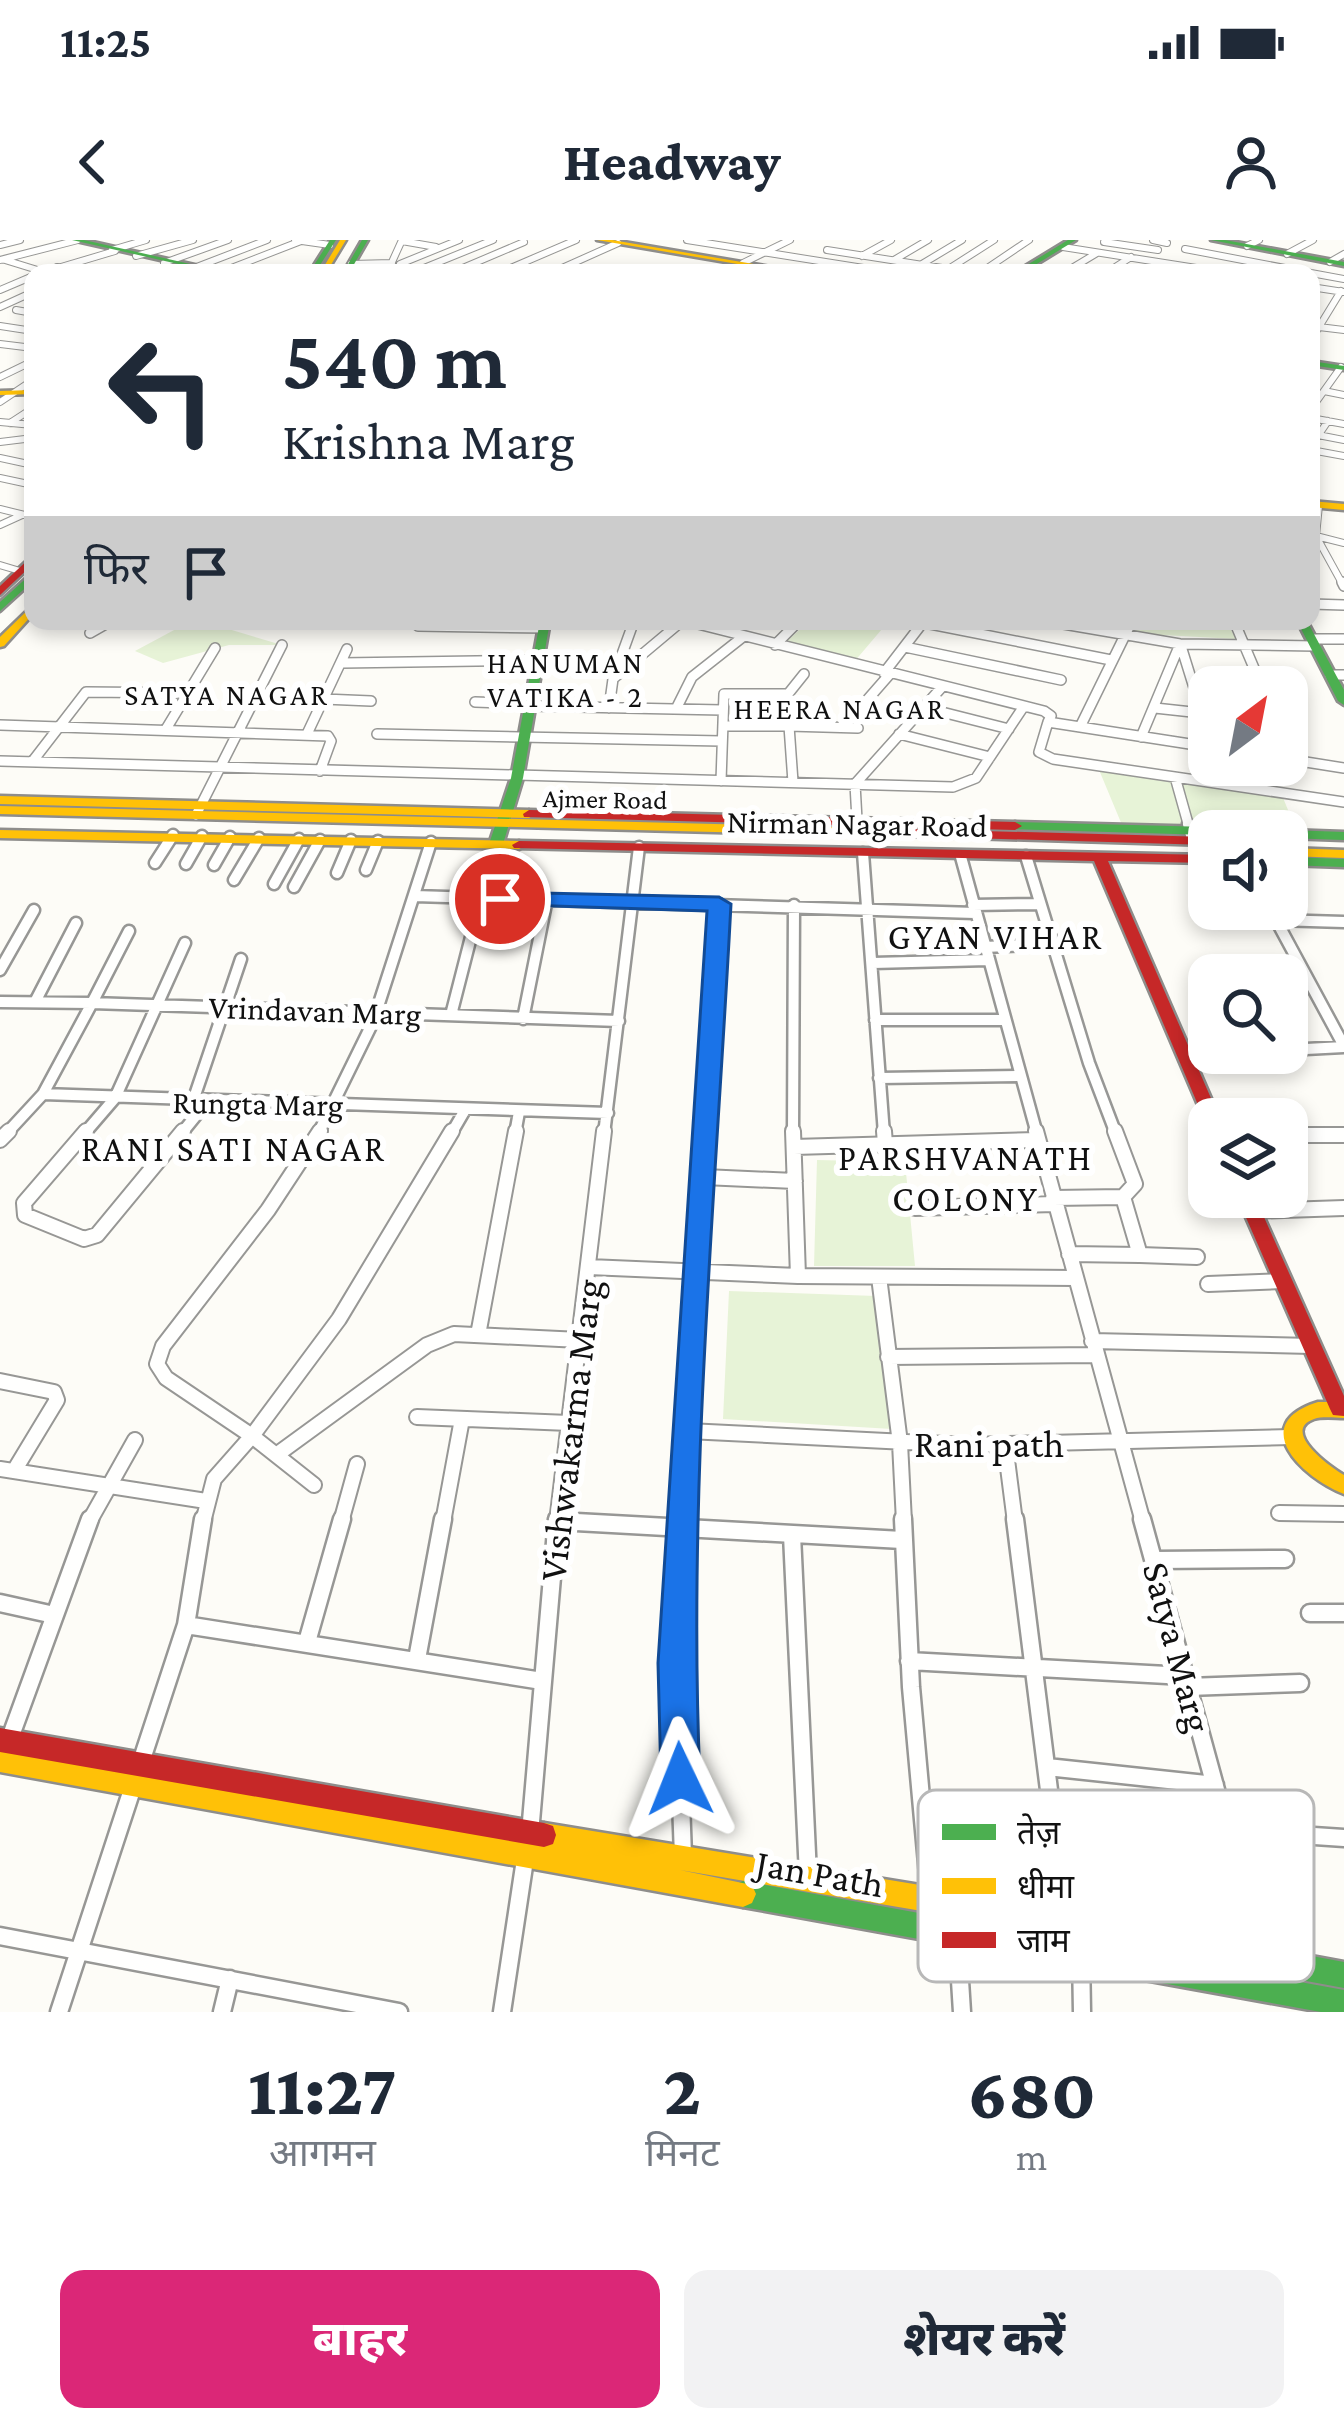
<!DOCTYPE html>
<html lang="hi">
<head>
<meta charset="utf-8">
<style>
	body { margin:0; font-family:"Crimson Pro","Noto Sans Devanagari",serif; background:#f2f2f3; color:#1f2937; height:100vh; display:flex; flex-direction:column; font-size:45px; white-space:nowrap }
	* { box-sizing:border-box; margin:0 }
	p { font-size:39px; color:#747a83 }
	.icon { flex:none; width:66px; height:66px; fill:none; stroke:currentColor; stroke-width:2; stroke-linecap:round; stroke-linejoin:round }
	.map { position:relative; height:1772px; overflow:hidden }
	.side { display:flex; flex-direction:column; background:#fff; flex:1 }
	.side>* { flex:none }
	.guide { position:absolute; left:24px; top:24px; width:1296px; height:366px; border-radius:24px; box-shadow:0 6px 18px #0003; background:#fff; color:#1f2937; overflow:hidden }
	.needle { width:78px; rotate:32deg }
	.tools { position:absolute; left:1188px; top:426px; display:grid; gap:24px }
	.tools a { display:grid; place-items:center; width:120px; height:120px; border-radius:24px; background:#fff; box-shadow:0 6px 18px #0003; font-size:60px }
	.pin { position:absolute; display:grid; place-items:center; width:102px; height:102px; color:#fff; margin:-51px; border:6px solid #fff; border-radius:50%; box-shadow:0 3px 12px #0007 }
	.me { position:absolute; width:132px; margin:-66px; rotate:358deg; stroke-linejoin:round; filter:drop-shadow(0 0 9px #0008) }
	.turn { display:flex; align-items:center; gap:42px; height:252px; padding:0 60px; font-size:54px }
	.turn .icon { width:156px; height:156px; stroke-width:2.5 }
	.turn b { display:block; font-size:84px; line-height:102px }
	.then { display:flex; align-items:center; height:114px; padding:0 60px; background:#0003; gap:24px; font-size:45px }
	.eta { display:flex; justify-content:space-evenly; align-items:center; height:204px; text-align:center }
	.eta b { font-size:72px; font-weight:800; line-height:84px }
	.cta { display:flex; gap:24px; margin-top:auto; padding:24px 60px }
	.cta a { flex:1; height:138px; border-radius:24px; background:#db2777; color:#fff; font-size:48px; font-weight:800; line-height:138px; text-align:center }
	.cta a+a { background:#f2f2f3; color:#1f2937 }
	.status { display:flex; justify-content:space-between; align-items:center; height:84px; padding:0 60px; background:#fff; direction:ltr }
	.status svg { height:33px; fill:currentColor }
	header { display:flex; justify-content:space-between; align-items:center; height:156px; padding:0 60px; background:#fff; font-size:54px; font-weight:800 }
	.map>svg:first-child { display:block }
	.green { fill:#e7f3d7 }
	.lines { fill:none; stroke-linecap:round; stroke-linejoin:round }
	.street-far4-casing { stroke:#979795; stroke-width:8 }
	.street-far3-casing { stroke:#979795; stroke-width:12 }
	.street-far2-casing { stroke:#979795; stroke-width:15 }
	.street-far1-casing { stroke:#979795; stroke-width:18 }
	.street-casing { stroke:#979795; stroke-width:21 }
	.fast-casing { stroke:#8e8d8b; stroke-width:5 }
	.slow-casing { stroke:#8e8d8b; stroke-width:5 }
	.jam-casing { stroke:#8e8d8b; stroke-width:5 }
	.street-far4 { stroke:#fffffe; stroke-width:6 }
	.street-far3 { stroke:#fffffe; stroke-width:9 }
	.street-far2 { stroke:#fffffe; stroke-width:10 }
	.street-far1 { stroke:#fffffe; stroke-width:14 }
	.street { stroke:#fffffe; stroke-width:16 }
	.fast { fill:#4caf50; fill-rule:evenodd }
	.slow { fill:#ffc107; fill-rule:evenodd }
	.jam { fill:#c62828; fill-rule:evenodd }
	.route { fill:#1a73e8; stroke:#114b97; stroke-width:3 }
	.labels { text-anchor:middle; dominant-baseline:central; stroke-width:12; stroke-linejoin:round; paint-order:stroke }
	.far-street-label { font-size:27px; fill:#111; stroke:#fff }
	.far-neighbourhood-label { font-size:30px; letter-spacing:3px; fill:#111; stroke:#fff }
	.street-label { font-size:33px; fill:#111; stroke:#fff }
	.neighbourhood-label { font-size:36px; letter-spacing:3px; fill:#111; stroke:#fff }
	.near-street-label { font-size:39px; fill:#111; stroke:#fff }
	.key { fill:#fff; stroke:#b8b8b8; stroke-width:3 }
	.key-label { font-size:33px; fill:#111 }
</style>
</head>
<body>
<div class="status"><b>11:25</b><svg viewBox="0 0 49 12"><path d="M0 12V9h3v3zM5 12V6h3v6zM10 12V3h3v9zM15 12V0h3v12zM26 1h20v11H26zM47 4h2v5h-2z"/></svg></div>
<header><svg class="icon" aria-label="back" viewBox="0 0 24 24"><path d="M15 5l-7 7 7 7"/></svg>Headway<svg class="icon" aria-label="person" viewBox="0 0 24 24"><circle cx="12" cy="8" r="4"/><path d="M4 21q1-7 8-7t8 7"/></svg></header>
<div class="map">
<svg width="1344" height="1772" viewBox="0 0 1344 1772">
	<rect width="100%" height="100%" fill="#fdfcf7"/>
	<!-- green -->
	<path class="green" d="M809,381H846L882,389L854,422L783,405Z
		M1134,381H1226L1236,399L1126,393Z
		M205,382L282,405H229L163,423L135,411L176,389L189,390Z
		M1097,525L1281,553L1298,594L1122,585Z
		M817,920L905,922L915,1026H814Z
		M729,1051L876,1056L892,1189L723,1179Z"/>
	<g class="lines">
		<!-- street-far4 casing -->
		<g class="street-far4-casing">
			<path id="street-far4" d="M295,0L330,5
				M687,0L895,33
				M1153,0L1167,3
				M402,1L436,7
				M1104,2L1158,10
				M0,5L20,0
				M1247,6L1259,0
				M1063,7L1228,33
				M1185,9L1311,33
				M112,10L146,0
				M827,10L974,33
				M1287,14L1313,0
				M136,16L193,0
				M862,16L891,0
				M0,20L78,0
				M5,20L44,32
				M894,20L928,0
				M1330,22L1344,14
				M164,23L228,0
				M743,23L790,0
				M351,24L392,23
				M400,24L459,0
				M922,24L962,0
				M57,27L147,33
				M194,28L267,0
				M391,28L417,33
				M424,28L493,0
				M950,28L994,0
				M221,32L301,1
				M41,33L115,11
				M387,33L402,0
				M451,33L524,2
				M499,33L576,0
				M551,33L618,3
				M980,33L1029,0
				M1075,33L1067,31L1097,13
				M1106,33L1131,17
				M1311,33L1344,39
				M1311,47L1344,52
				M0,50L33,36
				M0,67L33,52
				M16,70L33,73
				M0,86L33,91
				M1319,87L1344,90
				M1311,100L1341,51
				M0,104L33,108
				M0,137L33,121
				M1324,151L1344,155
				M0,162L33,140
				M1311,169L1341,127
				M1311,178L1344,184
				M0,182L33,185
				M10,183L33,168
				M1318,195L1344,200
				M0,202L33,198
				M1311,206L1328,181
				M1311,210L1344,216
				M0,218L33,225
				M0,238L33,245
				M1319,265L1316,296L1343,345
				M0,269L33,277
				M0,285L22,275
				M1316,296L1344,303
				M0,325L20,331"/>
		</g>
		<!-- street-far3 casing -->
		<g class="street-far3-casing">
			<path id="street-far3" d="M1342,342L1344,346
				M1311,364L1344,365
				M169,381H196
				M686,381L1044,471L1051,476L1048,482L1209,507
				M915,381L1111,420
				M1046,381L1180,404L1315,406
				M1234,381L1262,447
				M418,386L544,388
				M90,393L111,381
				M1312,399H1344
				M775,405L799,381
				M1181,406L1209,496
				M905,407L1061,440
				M342,423L537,420
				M884,433L924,381
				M1330,435H1344
				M614,438L682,381
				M324,459L371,461
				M868,459L889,435
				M475,462L530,464
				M530,466L722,470
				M922,467L1009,489
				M609,468L613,439L634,381
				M1155,468L1201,473
				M676,469L692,437L744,396
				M1048,482L1039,512L1053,519L1344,562
				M0,485L328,496L331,501L320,531
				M723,486H789L793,542
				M789,486L858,488
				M1080,487L1132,381
				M166,489L215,408
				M307,494L347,409
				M377,494L721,501
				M899,494L990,517
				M1141,497L1180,404
				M1287,519L1344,528
				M0,521L953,547L976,538L1024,466
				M32,522L86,452L188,453
				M1175,537L1189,587
				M721,541L724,454H788L804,434
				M196,575L282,405
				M857,580L855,544L942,447"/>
		</g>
		<!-- street-far2 casing -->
		<g class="street-far2-casing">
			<path id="street-far2" d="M1188,584L1192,599
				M863,613L884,894
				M1026,616L1089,823L1116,894
				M961,617L1037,894
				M155,623L173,595
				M186,624L202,596
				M214,625L230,597
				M366,630L378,601
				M337,633L351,600
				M234,640L259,598
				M274,644L299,599
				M294,647L320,600
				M415,656L975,673
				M973,665L1040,664
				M1270,669L1344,806
				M1276,680L1344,682
				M129,691L92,763L619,781
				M985,707L1050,704
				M873,723L988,720
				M0,730L34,670
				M1287,737L1306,736
				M0,762L92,763L43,854
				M35,762L76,683
				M451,775L481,658
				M523,779L547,659
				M875,780H1005
				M1287,810L1344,807
				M879,838L1020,836
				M193,861L241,719
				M6,894L43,854L608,873
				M84,894L115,858L185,703
				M181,894L207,862
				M318,894L373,782L431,602
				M451,894L465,870
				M515,894L519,872
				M604,894L639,607
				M706,894L719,664
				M793,894L794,665"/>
		</g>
		<!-- street-far1 casing -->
		<g class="street-far1-casing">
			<path id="street-far1" d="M86,891L24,963L25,975L84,999L97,995L183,891
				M793,891L798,1036
				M884,891L885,904
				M1036,891L1143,1282
				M1298,895H1344
				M0,900L9,891
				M794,907L1037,900
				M704,937L795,941
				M1053,958L1123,957L1135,944L1115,891
				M915,968L1055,964
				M1252,971L1344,968
				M1069,1014L1140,1015L1123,957
				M1140,1015L1197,1017
				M589,1027L798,1036L1075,1038
				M879,1037L900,1203L904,1282
				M1208,1044L1282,1041
				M478,1095L516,891
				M1092,1101L1311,1106
				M888,1117L1096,1115
				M0,1141L54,1152L57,1160L14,1231
				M417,1177L569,1183
				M688,1191L966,1205L1291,1197
				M1005,1204L1015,1282
				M279,1213L427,1105L454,1094L580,1100
				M0,1229L206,1261
				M314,1245L252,1196L339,1079L452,891
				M1279,1273L1344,1274
				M558,1281L579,1282
				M89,1282L135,1200
				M203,1282L214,1239L252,1196L166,1138L157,1124L163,1106L268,970L320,891
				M341,1282L357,1224
				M443,1282L462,1179
				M557,1282L604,891
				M684,1282L706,891"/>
		</g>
		<!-- street casing -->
		<g class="street-casing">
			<path id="street" d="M903,1279L911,1447L930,1657
				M1015,1279L1049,1550L1076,1683
				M1142,1279L1227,1590L1268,1720
				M558,1281L902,1300
				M792,1295L808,1635
				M1155,1320L1285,1319
				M0,1363L54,1375
				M1310,1373H1344
				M186,1385L542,1441
				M307,1402L342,1279
				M417,1419L443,1279
				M909,1421L1185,1436
				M1188,1447L1300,1443
				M9,1501L90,1279
				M1047,1527L1215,1545
				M1227,1590L1344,1598
				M530,1593L557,1279
				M683,1616L676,1423L684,1279
				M957,1693L962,1772
				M0,1696L399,1772
				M1081,1714L1082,1772
				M59,1772L186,1385L203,1279
				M222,1772L230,1739
				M502,1772L526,1613"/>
		</g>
		<!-- fast casing -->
		<g class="fast-casing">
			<path id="fast" d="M72,0H84L230,33H218Z
				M330,0H336L315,33H309Z
				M362,0H368L349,33H343Z
				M1068,0H1076L1022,33H1014Z
				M1211,0H1225L1344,22V26Z
				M1311,121L1344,126V130L1311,125Z
				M33,332V341L0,371V362Z
				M540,381H550L523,538L503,604L496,608L489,604L511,538Z
				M1297,381H1307L1344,450V465L1338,461Z
				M1015,582L1209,587L1216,591H1209V595L1010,589L1008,586Z
				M1287,590L1344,592V600L1287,598V591H1283Z
				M1287,617L1344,619V627L1287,625Z
				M743,1641L1344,1750V1772H1321L743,1667L734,1663L730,1654L734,1645Z
				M999,1658L1344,1722V1748L999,1684L990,1680L986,1671L990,1662Z"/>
		</g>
		<!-- slow casing -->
		<g class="slow-casing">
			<path id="slow" d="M340,0H346L326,33H320Z
				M597,0H612L806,33H790Z
				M33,150V154L0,155V151Z
				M1311,261L1344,264V270L1311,267Z
				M33,365V374L4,406L0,407V397Z
				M0,556L529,570L535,574L529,578L0,564Z
				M0,566L908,589L915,593L908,597L0,574Z
				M0,590L519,601L526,605L519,609L0,598Z
				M1287,608L1344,610V618L1287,616Z
				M1318,1162H1344V1178C1335,1178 1323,1176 1314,1179C1280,1191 1331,1228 1344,1235V1254C1301,1237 1247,1184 1318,1162Z
				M0,1508L537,1605L532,1595L535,1586L544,1583L999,1658L1008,1662L1012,1671L1008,1680L999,1684L680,1630L752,1645L756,1654L752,1663L743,1667L0,1532Z"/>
		</g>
		<!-- jam casing -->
		<g class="jam-casing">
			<path id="jam" d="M33,315V324L0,355V346Z
				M529,570L1015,582L1022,586L1015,590L524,577L523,574Z
				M908,589L1209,597V605L903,596L901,593Z
				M519,601L1209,615V623L1108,621L1220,879H1209V884L1204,879L1094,621L514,608L512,605Z
				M1237,957H1255L1344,1156V1176L1333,1175L1330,1169Z
				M0,1488L544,1583L553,1586L556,1595L553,1604L544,1607L0,1512Z"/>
		</g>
		<!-- street-far4 -->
		<use href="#street-far4" class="street-far4"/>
		<!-- street-far3 -->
		<use href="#street-far3" class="street-far3"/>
		<!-- street-far2 -->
		<use href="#street-far2" class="street-far2"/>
		<!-- street-far1 -->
		<use href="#street-far1" class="street-far1"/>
		<!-- street -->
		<use href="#street" class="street"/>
		<!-- fast -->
		<use href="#fast" class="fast"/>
		<!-- slow -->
		<use href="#slow" class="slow"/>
		<!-- jam -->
		<use href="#jam" class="jam"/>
	</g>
	<!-- route -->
	<path class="route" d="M500,652L719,657L731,664C716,953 687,1249 700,1539L694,1553L680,1558L666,1553L661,1539L658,1423L707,671L492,664V654Z"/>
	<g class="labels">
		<!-- far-street labels -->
		<g class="far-street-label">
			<text transform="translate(605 559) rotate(1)">Ajmer Road</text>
		</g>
		<!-- far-neighbourhood labels -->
		<g class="far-neighbourhood-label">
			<text x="566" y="422">HANUMAN<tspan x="566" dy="34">VATIKA - 2</tspan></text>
			<text x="227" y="454">SATYA NAGAR</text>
			<text x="840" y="468">HEERA NAGAR</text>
		</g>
		<!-- street labels -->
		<g class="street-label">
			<text transform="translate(857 583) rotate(1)">Nirman Nagar Road</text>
			<text transform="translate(315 770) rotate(2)">Vrindavan Marg</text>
			<text transform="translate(258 863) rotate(1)">Rungta Marg</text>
		</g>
		<!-- neighbourhood labels -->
		<g class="neighbourhood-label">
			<text x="996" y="697">GYAN VIHAR</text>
			<text x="234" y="909">RANI SATI NAGAR</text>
			<text x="966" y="918">PARSHVANATH<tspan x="966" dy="41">COLONY</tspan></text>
		</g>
		<!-- near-street labels -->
		<g class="near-street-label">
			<text transform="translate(570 1190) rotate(-83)">Vishwakarma Marg</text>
			<text x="989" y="1203">Rani path</text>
			<text transform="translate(1178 1407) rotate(75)">Satya Marg</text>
			<text transform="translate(820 1633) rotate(10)">Jan Path</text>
		</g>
	</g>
	<!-- legend -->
	<rect x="918" y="1550" width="396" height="192" rx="18" class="key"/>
	<rect x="942" y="1584" width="54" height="16" fill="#4caf50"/>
	<rect x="942" y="1638" width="54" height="16" fill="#ffc107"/>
	<rect x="942" y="1692" width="54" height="16" fill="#c62828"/>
	<g class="key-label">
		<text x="1017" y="1604">तेज़</text>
		<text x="1017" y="1658">धीमा</text>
		<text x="1017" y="1712">जाम</text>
	</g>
</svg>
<div class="tools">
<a><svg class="needle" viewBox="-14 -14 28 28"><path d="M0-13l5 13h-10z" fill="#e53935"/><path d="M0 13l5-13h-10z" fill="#747a83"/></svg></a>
<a><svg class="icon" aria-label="sound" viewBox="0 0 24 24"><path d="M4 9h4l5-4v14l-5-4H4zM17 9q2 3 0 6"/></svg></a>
<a><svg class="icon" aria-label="search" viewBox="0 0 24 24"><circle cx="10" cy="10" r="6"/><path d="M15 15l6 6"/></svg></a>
<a><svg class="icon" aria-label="layers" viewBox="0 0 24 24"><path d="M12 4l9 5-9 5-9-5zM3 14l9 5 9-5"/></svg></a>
</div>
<div class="pin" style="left:500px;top:659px;background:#d93025"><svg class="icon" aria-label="arrive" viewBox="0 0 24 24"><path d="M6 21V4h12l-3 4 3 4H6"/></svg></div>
<svg class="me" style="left:680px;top:1539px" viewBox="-20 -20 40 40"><path d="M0-17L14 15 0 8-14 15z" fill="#1a73e8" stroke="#fff" stroke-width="4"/></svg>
<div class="guide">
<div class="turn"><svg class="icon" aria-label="left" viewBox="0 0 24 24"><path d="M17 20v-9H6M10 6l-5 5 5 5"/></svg><div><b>540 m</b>Krishna Marg</div></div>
<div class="then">फिर<svg class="icon" aria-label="arrive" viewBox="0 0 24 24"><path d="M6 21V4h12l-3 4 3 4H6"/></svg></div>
</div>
</div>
<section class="side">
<div class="eta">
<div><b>11:27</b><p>आगमन</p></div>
<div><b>2</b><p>मिनट</p></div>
<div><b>680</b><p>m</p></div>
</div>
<div class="cta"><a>बाहर</a><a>शेयर करें</a></div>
</section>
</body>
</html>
